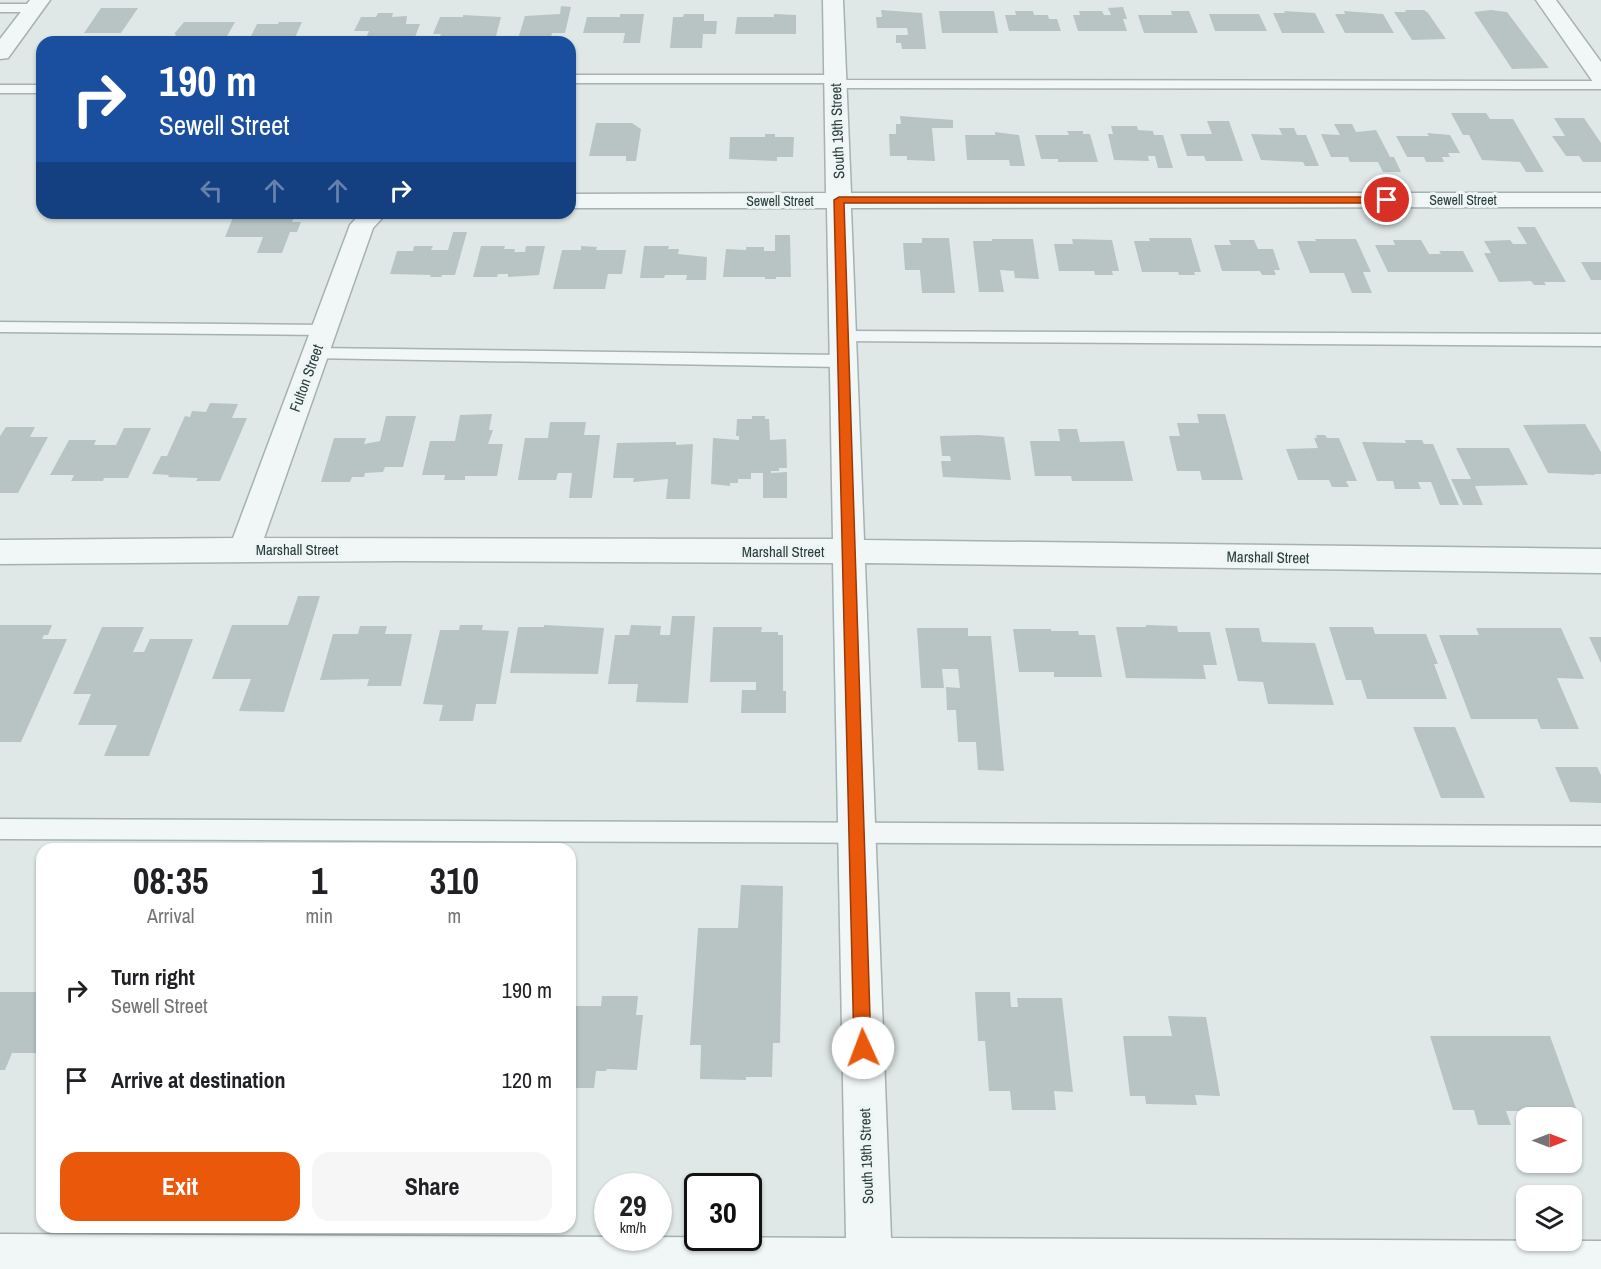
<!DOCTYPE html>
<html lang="en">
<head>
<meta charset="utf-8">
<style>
	body { margin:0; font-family:"Archivo Narrow",sans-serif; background:#f6f6f6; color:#202124; height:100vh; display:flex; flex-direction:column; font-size:22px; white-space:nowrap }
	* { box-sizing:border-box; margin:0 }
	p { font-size:20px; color:#757577 }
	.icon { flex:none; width:33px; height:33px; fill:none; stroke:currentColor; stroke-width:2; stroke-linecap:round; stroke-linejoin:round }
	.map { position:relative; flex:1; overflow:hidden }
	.sheet { position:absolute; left:36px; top:843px; width:540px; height:390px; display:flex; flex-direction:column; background:#fff; border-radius:18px; box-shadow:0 2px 4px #0004 }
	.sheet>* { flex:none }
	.banner { position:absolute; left:36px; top:36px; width:540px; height:183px; border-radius:18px; box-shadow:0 2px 4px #0004; background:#1a4fa0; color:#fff; overflow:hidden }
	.needle { width:39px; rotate:90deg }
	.tools { position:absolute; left:1516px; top:1107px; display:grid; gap:12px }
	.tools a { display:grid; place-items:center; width:66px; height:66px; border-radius:12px; background:#fff; box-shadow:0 2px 4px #0004; font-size:30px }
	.speed { position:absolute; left:594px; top:1173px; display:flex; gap:12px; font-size:30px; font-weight:700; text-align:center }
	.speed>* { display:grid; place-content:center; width:78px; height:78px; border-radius:50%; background:#fff; box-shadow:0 2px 4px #0004; line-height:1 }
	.speed small { font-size:15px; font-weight:400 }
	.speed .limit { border:3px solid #111; border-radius:9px; background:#fff; color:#111 }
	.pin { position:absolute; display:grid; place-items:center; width:51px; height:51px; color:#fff; margin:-26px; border:3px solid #fff; border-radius:50%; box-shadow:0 2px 6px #0007 }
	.me { position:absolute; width:66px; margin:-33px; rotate:358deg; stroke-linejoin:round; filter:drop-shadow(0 0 4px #0008) }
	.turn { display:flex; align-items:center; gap:21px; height:126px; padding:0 24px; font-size:27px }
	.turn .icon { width:78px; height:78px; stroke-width:2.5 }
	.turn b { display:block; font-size:42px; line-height:51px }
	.lanes { display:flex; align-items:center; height:57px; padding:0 24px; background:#0003; justify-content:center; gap:30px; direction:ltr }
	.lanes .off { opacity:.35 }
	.eta { display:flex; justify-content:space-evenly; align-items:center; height:102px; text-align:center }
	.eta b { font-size:36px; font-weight:700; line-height:42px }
	.cta { display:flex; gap:12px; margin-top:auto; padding:12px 24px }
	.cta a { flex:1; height:69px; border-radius:18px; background:#ea580c; color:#fff; font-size:24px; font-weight:700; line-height:69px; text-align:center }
	.cta a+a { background:#f6f6f6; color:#202124 }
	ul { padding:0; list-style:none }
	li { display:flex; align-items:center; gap:18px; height:90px; padding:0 24px }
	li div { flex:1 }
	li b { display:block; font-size:22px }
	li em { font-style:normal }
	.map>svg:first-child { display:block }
	.building { fill:#b7c4c3 }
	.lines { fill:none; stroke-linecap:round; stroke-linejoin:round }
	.service-casing { stroke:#a5b2b0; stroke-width:3 }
	.minor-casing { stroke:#a5b2b0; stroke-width:3 }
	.tertiary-casing { stroke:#a5b2b0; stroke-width:3 }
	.service { fill:#f1f6f6; fill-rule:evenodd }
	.minor { fill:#f1f6f6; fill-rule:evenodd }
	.tertiary { fill:#f1f6f6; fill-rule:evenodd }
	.route { fill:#ea580c; stroke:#983908; stroke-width:1.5 }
	.labels { text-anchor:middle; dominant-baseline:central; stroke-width:6; stroke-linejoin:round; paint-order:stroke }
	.far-street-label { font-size:14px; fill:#293e3c; stroke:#eef5f4 }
	.street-label { font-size:15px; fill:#293e3c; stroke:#eef5f4 }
</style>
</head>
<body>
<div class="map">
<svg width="1601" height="1269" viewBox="0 0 1601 1269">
	<rect width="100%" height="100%" fill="#dfe8e7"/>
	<!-- building -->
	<path class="building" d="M561,6L571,7L565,33H552L550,42H517L525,16L560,14Z
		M1123,7L1127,19H1123L1127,31H1078L1073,15H1080L1079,11H1102L1104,15H1111L1108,8Z
		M101,8H138L121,33H84Z
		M881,10L922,13L926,49H902L901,43H896V35H908L907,28H877L876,17H882Z
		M1405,10H1424L1428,13L1446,39L1412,40L1394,12H1406Z
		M1491,10L1507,12L1549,68L1512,69L1474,12Z
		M939,11H994L998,33H942Z
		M1015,11H1033L1034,15H1048L1049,19H1057L1061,31H1009L1005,15H1016Z
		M1171,11H1189L1198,33H1144L1138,15H1172Z
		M1284,11L1315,13L1325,33H1282L1273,13H1285Z
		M1344,11L1383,14L1394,33H1345L1335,14H1345Z
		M378,13H393L392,17L407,16L406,24H420L415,37L369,40L370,38H366L369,31H354L361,17H376Z
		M620,14H644L640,43H623L625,33H583L587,17H620Z
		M684,14H704V21H717L716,34H703L702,48H670L673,17H683Z
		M774,14L796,15V34H735L737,17H774Z
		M1209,14H1259L1267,31H1215Z
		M463,15L501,17L496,36H508L506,42H471L473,39L439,38L441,34H433L440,17H463Z
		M184,22H235L226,38H215L213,42H182L184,38H174L176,34H174Z
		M279,22H302L293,42H248L257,24H278Z
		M1451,113H1486L1490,119H1513L1544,172H1526L1520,162L1482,160L1469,135H1463Z
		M900,116L953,120V128H932L935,161L907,160V156H890L889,134H896V124H901Z
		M1554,118H1584L1601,143V162H1583L1579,156H1566L1552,136H1565Z
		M1207,121H1229L1243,161H1206L1204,156H1187L1180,134H1212Z
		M596,123H632L641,129L636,161H626V156H589Z
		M1334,124H1352L1356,132L1376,130L1390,157H1394L1401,172H1383L1378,162H1350L1348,157H1331L1321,134L1340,135Z
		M1111,126H1137L1138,130L1153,131L1154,135H1163L1173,168H1158L1155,156H1148L1149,161L1114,160L1108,134H1113Z
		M1279,128H1294L1297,135H1306L1319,166H1305L1303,162L1261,160L1251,134L1282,135Z
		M1067,131H1083V134H1090L1098,162H1058V159H1041L1035,135H1069Z
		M995,132L1019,135L1025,166H1010L1009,160H967L965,135H995Z
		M1427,133L1450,135L1460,153H1448L1450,157H1442L1444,162H1426L1424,157H1407L1396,136H1429Z
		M765,134H775V137H794L793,157H777V161L729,159L730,137H765Z
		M234,215H295L292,222H301L297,232H290L282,253H257L263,237H225Z
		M1517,227H1535L1566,282H1544L1546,285H1534L1531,281L1499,282L1484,253H1491L1484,241L1510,240L1513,244H1527Z
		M453,232H467L455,275H442L441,277H430L431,275L390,274L397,251H413L414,246H433L431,250H448Z
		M775,235H790L791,277H776V279H765V277H723L726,249L746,250V247H764V251H775Z
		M922,238H949L955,293H922L920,270H905L903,243H922Z
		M1149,238H1191L1201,272H1194L1195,275H1179L1178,272H1142L1134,241H1150Z
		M992,239H1033L1039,279L1015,278L1014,271L1000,270L1004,292H979L973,241H992Z
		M1072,239L1112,240L1119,271H1112L1113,275H1095L1094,271H1059L1054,244H1073Z
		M1315,239H1356L1371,272H1363L1372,293H1352L1344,273H1310L1297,241H1316Z
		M1229,240H1254L1258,249H1273L1280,270H1274L1276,275H1262L1260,271H1222L1214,245H1231Z
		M1393,240H1421L1429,254H1441L1439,251H1463L1474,272H1388L1375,245H1395Z
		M481,246H505L504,249H515L514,252H525L526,246H545L539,275L508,277V274H498L497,277H473Z
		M581,246L597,247L596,250H626L622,274H608L605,289H553L562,250H581Z
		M644,246H669L668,249H679L678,254L707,257L706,280H686L687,275H665L664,278H640Z
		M1581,262H1601V280H1591Z
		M210,403L238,404L232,418H247L220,481H196L198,478L168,477L169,475L152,474L161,456H167L185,416L190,417L192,411L206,412Z
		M492,414L489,430H493L488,444H503L497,476H465V480H444L445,475H422L430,441H455L460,415Z
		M1197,414H1225L1243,480H1202L1200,471H1177L1169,436H1180L1177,423H1199Z
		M386,416H416L403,467H385L383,472L365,473L364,477H352L350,482H321L334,438H366L364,444L380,441Z
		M752,416H765V419H769L770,440L786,439L787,468H779V471H771V473L787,472V498H763V473H751V479H738V483H730V486L711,484L713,438L739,440V436H736L737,419H752Z
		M550,422H586L584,435H600L592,498H569L572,473H558L556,480H518L525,438H548Z
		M1585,424L1601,452V474H1594L1595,475L1548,473L1523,425Z
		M6,427H35L30,437H48L18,493H0V436Z
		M124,428H151L128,478H104L103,481H71L74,475H50L69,440H96L94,445H116Z
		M1058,429H1077L1080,442L1124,441L1133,481H1072L1071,476H1035L1030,441H1060Z
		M978,435L1004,437L1011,480L943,477L941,461H951L950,456H942L940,436Z
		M1316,435H1325L1327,438H1339L1357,481H1346L1349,487H1332L1329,480H1298L1286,449L1318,448L1314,438H1317Z
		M1405,440H1422L1424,444H1433L1459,505H1440L1431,482H1418L1421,489H1395L1393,481H1377L1362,442L1406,443Z
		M666,442H676V445L693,444L690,499H666L668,479L633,482L634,478H613L617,443Z
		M1456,448H1509L1528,485L1475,486L1483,505H1463L1451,479H1471Z
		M298,596H320L284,712L239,711L251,679H212L232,625H288Z
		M672,616H695L688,703L636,702L638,684H608L615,635H629L631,625L661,626L660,635H670Z
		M0,625H52L48,635H44L42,639H67L21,742H0Z
		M460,625H483L482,630L509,631L496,704H476L473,721H439L443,705L423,704L440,630H459Z
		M544,625L604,628L598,674L510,673L518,627H544Z
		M1146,625L1177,626L1178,632H1210L1217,665H1203L1206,679L1126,678L1116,627H1146Z
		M360,626H387L385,634H412L401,686H367L369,679L320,680L333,634H358Z
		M102,627H144L133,652H144L150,639H193L149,756H104L117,725H78L91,694H73Z
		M713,627H762L761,632H778V635H783V691H786V713H741L742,690H756V682H710Z
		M1329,627H1373L1375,634H1426L1438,664H1434L1447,699H1367L1361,680H1346Z
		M917,628H968V636H991L1004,771L978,770L976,742H958L956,710H947L946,687L960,688L958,669H942L944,688H921Z
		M1225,628H1259L1262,642L1315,643L1334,705L1268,704L1263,682L1238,681Z
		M1476,628H1561L1584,679L1557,678L1579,729H1541L1537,719H1471L1439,635H1479Z
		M1013,629H1051V631H1078L1079,635H1095L1102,677H1054V672H1019Z
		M1589,637H1601V663Z
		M1413,727H1455L1485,798H1441Z
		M1555,767H1597L1601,775V803L1570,802Z
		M741,885L783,886L780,1043H773L772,1077H746V1080L700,1079L701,1045H690L698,928H738Z
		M0,992H42V1046L40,1053H12L5,1070H0Z
		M975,992H1010L1011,1007H1018L1017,998H1062L1073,1092L1054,1091L1056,1110H1012L1010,1091H989L985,1041H978Z
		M602,996H638L636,1015H643L637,1070L607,1069L606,1071H596L594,1088H570V1006H601Z
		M1168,1016L1206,1017L1220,1096L1195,1095L1197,1105L1146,1104L1145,1096H1130L1123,1036H1172Z
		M1430,1036H1550L1577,1111H1506L1511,1125H1478L1474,1110H1453Z"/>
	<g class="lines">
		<!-- service casing -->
		<g class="service-casing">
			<path id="service" d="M0,4H34L41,8L34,12H0Z
				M570,75H835L840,76L841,80L1601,81V89L835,88L830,87L829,83H570Z
				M0,85H42V93H0Z
				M0,322L324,325L330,326L333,330L330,334L324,335L0,332Z
				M843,331L1601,334V346L837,341L834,337L837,333Z
				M315,348L843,355L849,357L852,361L849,365L843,367L309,358L306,354L309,350Z
				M0,819L1601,826V846L0,839Z"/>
		</g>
		<!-- minor casing -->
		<g class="minor-casing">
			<path id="minor" d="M823,0H843L851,193H1601V207L851,208L864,540L1601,549V573L865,563L891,1238L1601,1241V1269H0V1234L846,1238L833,563L400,561L0,564V540L233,538L350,225L361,213H387L373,228L264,538L833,539L827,208H570V194L826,193Z
				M1536,0H1556L1601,62V84L1593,82Z"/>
		</g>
		<!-- tertiary casing -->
		<g class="tertiary-casing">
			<path id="tertiary" d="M30,0H50L8,58L0,59V39Z"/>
		</g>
		<!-- service -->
		<use href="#service" class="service"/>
		<!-- minor -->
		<use href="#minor" class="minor"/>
		<!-- tertiary -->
		<use href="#tertiary" class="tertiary"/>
	</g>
	<!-- route -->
	<path class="route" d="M839,197H1387L1392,200L1387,203H844L871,1048L869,1054L863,1056L857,1054L854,1048L834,200Z"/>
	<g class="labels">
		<!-- far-street labels -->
		<g class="far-street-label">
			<text x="1463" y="200">Sewell Street</text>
			<text x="780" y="201">Sewell Street</text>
		</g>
		<!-- street labels -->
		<g class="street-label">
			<text transform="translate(837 131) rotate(-92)">South 19th Street</text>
			<text transform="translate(306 378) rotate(-70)">Fulton Street</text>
			<text x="297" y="549">Marshall Street</text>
			<text x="783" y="551">Marshall Street</text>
			<text transform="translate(1268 557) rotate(1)">Marshall Street</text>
			<text transform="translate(866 1156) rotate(-92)">South 19th Street</text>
		</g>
	</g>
</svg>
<div class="tools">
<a><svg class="needle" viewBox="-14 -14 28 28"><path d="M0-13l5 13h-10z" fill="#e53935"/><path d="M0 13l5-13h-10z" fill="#757577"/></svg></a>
<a><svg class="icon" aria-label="layers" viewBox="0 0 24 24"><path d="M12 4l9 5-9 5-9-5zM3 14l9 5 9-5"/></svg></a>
</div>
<div class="speed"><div>29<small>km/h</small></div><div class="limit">30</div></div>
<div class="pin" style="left:1387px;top:200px;background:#d93025"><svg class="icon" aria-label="arrive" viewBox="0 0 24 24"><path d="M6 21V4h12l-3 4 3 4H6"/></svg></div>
<svg class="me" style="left:863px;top:1048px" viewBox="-20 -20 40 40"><circle r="19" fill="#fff"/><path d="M0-13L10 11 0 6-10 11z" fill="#ea580c"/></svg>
<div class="banner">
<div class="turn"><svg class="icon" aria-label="right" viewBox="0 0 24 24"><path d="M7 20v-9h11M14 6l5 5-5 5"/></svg><div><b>190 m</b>Sewell Street</div></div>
<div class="lanes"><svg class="icon off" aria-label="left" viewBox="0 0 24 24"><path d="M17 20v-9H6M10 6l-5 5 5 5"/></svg><svg class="icon off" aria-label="ahead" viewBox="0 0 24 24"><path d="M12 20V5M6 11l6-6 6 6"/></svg><svg class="icon off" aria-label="ahead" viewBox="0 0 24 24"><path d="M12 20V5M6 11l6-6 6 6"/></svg><svg class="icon" aria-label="right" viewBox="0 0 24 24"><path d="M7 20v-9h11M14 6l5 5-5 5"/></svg></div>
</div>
<section class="sheet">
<div class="eta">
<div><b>08:35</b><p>Arrival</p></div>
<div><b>1</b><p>min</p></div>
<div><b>310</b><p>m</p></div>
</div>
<ul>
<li><svg class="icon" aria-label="right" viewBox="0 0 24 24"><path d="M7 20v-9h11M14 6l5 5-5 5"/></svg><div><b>Turn right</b><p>Sewell Street</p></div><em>190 m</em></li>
<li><svg class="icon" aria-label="arrive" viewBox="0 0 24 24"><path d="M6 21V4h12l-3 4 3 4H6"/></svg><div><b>Arrive at destination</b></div><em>120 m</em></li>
</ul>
<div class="cta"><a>Exit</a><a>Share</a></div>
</section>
</div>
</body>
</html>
